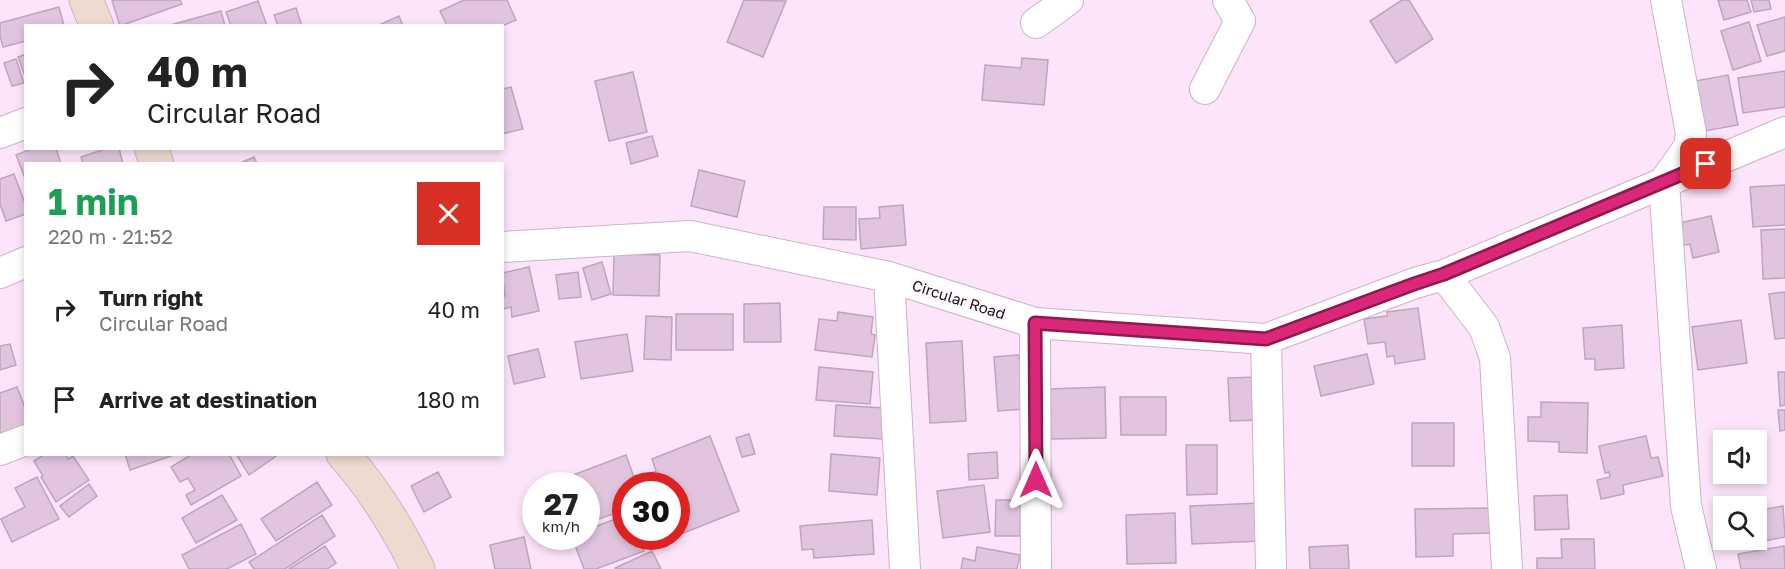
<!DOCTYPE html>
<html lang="en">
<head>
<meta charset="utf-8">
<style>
	body { margin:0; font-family:"Golos Text",sans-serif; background:#f2f2f2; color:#222; height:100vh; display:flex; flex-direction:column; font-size:22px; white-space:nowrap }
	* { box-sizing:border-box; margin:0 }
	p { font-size:20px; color:#767676 }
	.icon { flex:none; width:33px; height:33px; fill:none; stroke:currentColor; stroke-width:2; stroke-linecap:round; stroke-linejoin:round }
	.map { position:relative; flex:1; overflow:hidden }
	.sheet { position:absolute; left:24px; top:162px; width:480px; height:294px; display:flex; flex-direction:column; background:#fff; border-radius:0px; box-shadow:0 3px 9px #0003 }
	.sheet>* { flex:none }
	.top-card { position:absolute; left:24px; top:24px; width:480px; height:126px; border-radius:0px; box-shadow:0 3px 9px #0003; background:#fff; color:#222; overflow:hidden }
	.controls { position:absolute; left:1713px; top:430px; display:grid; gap:12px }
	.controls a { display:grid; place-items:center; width:54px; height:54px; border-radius:0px; background:#fff; box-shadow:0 3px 9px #0003; font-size:30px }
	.speed { position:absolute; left:522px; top:472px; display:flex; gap:12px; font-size:30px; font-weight:700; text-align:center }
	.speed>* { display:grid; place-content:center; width:78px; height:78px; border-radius:50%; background:#fff; box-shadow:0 3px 9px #0003; line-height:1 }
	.speed small { font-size:15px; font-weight:400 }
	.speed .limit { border:9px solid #d22; background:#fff; color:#111 }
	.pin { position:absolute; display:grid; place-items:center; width:51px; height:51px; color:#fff; margin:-26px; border-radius:12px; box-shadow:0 3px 9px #0006 }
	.me { position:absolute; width:66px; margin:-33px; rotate:0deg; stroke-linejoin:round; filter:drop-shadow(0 0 4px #0008) }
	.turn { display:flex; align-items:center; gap:21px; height:126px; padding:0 24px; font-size:27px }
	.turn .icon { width:78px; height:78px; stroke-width:2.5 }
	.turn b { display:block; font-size:42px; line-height:51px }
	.round { display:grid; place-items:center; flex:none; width:63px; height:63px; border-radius:0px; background:#f2f2f2 }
	.headline { display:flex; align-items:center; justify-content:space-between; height:102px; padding:0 24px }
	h1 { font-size:36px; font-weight:700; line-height:45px; color:#1e9e55 }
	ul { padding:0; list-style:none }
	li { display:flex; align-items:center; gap:18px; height:90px; padding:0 24px }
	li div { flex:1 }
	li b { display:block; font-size:22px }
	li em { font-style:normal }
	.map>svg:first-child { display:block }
	.building { fill:#e1c5df; stroke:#bfa4bd; stroke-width:1.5 }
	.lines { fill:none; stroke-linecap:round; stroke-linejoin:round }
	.minor-casing { stroke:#cdb1cb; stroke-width:32 }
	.secondary-casing { stroke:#cdb1cb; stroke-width:35 }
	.minor { stroke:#fff; stroke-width:30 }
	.secondary { stroke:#efdad0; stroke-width:33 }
	.route-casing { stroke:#8e194d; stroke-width:15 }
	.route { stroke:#db2777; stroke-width:10 }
	.labels { text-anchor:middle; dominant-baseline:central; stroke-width:6; stroke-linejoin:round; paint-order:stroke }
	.street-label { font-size:15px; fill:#1c121c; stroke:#fef8fd }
</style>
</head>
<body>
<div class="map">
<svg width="1785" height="569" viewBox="0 0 1785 569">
	<rect width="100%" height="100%" fill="#fce5fa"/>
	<!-- building -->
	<path class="building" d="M115,0H180L182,4L120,26L112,1Z
		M464,0H507L516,20L502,26H447L440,11Z
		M744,0L786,1L763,57L727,42Z
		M1402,0H1409L1433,39L1396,63L1370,21Z
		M1718,0H1747L1751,12L1724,20Z
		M1751,0H1769L1771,9L1754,12Z
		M258,1L267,26H231L226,12Z
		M59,7L64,26H26V41L3,47L0,36V23Z
		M296,8L302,26H278L274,15Z
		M221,11L225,26H167Z
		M399,16L403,26H377Z
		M1785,17V51L1767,56L1757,25Z
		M1749,22L1761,61L1733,70L1721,31Z
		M26,54V79L18,57Z
		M1022,58L1048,60L1044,105L982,100L985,65L1021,68Z
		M16,59L24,83L12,86L4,63Z
		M1785,71V107L1743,113L1738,78Z
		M633,72L647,132L609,141L595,81Z
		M1728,75L1738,125L1705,131L1695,81Z
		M511,87L523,129L502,134V89Z
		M652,136L658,156L631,164L626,143Z
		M34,148H56L61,164H26V181L16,155Z
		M108,148H119L123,164H83L81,157Z
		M254,157L257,164H238Z
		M699,170L745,181L737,217L691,206Z
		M14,174L26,206V214L6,221L0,204V179Z
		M1785,185V225L1753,227L1750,187Z
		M903,205L906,245L861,249L859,219L880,218L879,207Z
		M824,207H856V240L823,239Z
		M1711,216L1719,252L1693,258L1690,244L1674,247L1670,225Z
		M1785,229V278L1763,279L1761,230Z
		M614,254L660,255L659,296L613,295Z
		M602,262L611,294L592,300L583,268Z
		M529,267L539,311L512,317L511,307L503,309L502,296H505L502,273Z
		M578,272L581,297L559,299L556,275Z
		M1785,292V338L1775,339L1769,294Z
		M780,303L781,342H744V304Z
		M1418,308L1425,359L1395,364L1394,356L1387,357L1385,342L1368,344L1364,319L1387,316V312Z
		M838,312L873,317L871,334L875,335L872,357L815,350L819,319L837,321Z
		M676,314H733V350H676Z
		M646,316L672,317L671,360L644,359Z
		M1741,320L1747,363L1698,370L1692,327Z
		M1622,325L1624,368L1595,370V359H1585L1583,328Z
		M627,334L633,371L581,379L575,342Z
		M962,341L966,421L930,423L926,343Z
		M10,344L16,365L0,370V346Z
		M538,349L545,377L514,384L508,356Z
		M1367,354L1374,384L1321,396L1314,366Z
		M1019,355L1020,365L1027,364L1023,409L998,411L994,357Z
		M819,367L873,372L870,404L816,400Z
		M1778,372H1785V405L1780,406Z
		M1257,377L1259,420L1230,421L1228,378Z
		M17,387L26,410V428L0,437V393Z
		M1105,387L1106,438L1051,439L1050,389Z
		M1120,397H1166V435H1121Z
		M1541,402L1588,403L1587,453L1559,452V442L1528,441V417H1541Z
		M836,405L884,408L883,439L834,436Z
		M1778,410H1785V430L1780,431Z
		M1412,423H1454V466H1412Z
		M749,434L755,454L742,457L736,438Z
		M710,436L739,511L676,536V486H643L640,478L656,471L652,459Z
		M1646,436L1651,458L1658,457L1663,476L1623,485L1624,494L1601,499L1597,480L1610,477L1609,472L1605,473L1599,446Z
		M1186,445H1217V494L1187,495Z
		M997,452L998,478L969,480L968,454Z
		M45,454H65L68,459L73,456L89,480L56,502L41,477L43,476L34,461Z
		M125,454H174V455L130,470Z
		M192,454H229L241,476L191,505L186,495L195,490L188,478L180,482L171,467Z
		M236,454H279L249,475Z
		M831,454L880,458L877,495L829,491Z
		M626,455L637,486H626V509L586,524V486H544Z
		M438,472L451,497L424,512L411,486Z
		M37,477L59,519L12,542L1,519L25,507L15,488Z
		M317,482L332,505L276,541L261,519Z
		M89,484L97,496L69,517L60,506Z
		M984,485L990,532L943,538L937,491Z
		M222,495L237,520L196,543L182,518Z
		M1567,495L1569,529L1535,530L1534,496Z
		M996,500H1021L1020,536H995Z
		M1260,503L1262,541L1192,544L1190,506Z
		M1783,506L1785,537L1730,547L1729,540H1756V511Z
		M1496,508V533L1453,534V556L1416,557L1415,509Z
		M1175,513L1176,563L1127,564L1126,515Z
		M322,515L335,536L285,569H254L249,562Z
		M626,515V537H639L644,551L596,569H584L572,537H586V530Z
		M872,520L874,554L814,558L813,549L802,550L800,526Z
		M241,524L256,554L227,569H189L182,555Z
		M524,537L531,569H495L490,545Z
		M1561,539H1594L1595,569H1537V558H1562Z
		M1348,545L1349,569H1310L1309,547Z
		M325,546L336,563L327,569H289Z
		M1784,546L1785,569H1741L1738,554Z
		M977,547L1020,555L1017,569H961L963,558L975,561Z
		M652,551L661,569H616L615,568Z"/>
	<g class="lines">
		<!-- minor casing -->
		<g class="minor-casing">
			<path id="minor" d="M1666,0L1691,133L1689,147L1664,182L1686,506L1701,569
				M1036,23L1068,0
				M1205,89L1240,21L1228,0
				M0,133L26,123
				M502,247L690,236L889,277L1035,323L1266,339L1415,283L1444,275L1785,132
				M0,273L26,262
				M1444,275L1484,327L1495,358L1507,569
				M889,277L905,569
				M1035,323L1036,569
				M1266,339L1271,569
				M0,450L26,440"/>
		</g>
		<!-- secondary casing -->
		<g class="secondary-casing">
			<path id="secondary" d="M86,0L97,26
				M151,148L157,164
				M343,454C374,489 398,528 418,569"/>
		</g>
		<!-- minor -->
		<use href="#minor" class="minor"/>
		<!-- secondary -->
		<use href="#secondary" class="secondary"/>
	</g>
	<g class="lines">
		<!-- route casing -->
		<g class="route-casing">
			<path id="route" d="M1036,480L1035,323L1266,339L1414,284L1444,274L1706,164"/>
		</g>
		<!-- route -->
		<use href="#route" class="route"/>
	</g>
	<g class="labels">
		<!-- street labels -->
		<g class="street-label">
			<text transform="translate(959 299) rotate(18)">Circular Road</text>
		</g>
	</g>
</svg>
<div class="controls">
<a><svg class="icon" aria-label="sound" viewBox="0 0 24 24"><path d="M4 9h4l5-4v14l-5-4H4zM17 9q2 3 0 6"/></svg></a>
<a><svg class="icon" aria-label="search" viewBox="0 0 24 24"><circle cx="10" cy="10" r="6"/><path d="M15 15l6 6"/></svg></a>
</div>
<div class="speed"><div>27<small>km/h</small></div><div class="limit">30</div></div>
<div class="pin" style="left:1706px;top:164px;background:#d93025"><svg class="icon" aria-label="arrive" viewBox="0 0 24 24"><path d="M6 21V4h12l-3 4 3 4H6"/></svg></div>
<svg class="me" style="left:1036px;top:480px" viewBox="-20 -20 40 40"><path d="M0-17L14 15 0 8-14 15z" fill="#db2777" stroke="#fff" stroke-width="4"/></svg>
<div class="top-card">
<div class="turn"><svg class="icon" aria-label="right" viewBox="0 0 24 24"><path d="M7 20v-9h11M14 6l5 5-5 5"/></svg><div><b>40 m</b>Circular Road</div></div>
</div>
<section class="sheet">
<div class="headline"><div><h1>1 min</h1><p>220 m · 21:52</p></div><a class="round" style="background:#d93025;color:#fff"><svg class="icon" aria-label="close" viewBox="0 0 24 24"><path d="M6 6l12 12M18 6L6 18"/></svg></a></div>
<ul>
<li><svg class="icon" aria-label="right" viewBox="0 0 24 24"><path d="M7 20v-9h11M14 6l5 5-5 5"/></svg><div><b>Turn right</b><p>Circular Road</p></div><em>40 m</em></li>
<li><svg class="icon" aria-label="arrive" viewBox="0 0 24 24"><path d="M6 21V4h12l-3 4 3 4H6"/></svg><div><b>Arrive at destination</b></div><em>180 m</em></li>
</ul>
</section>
</div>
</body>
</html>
